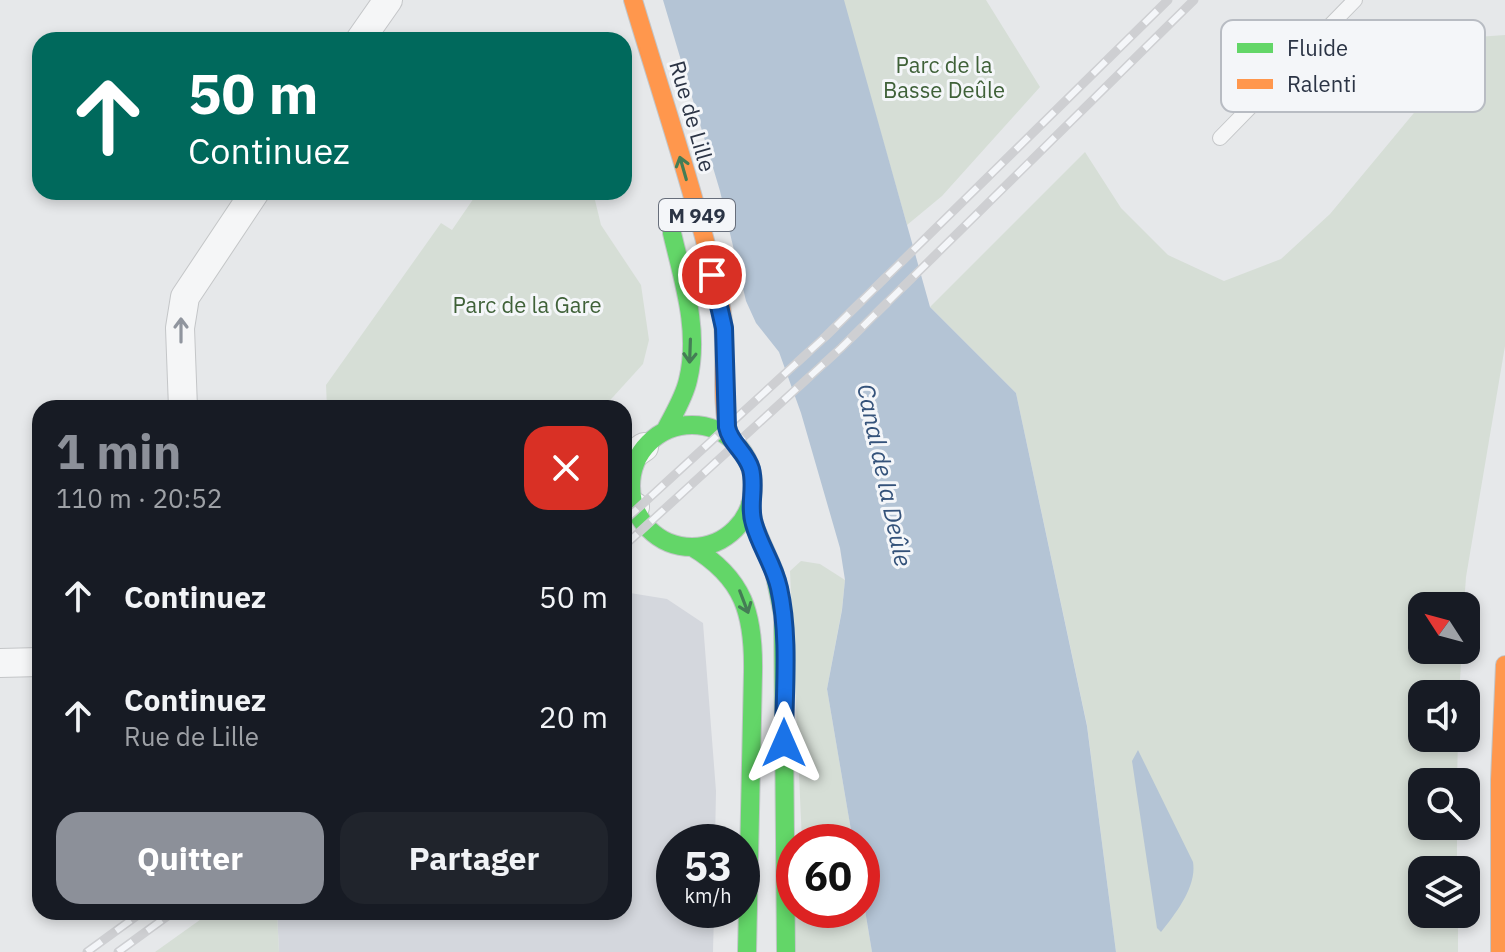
<!DOCTYPE html>
<html lang="fr">
<head>
<meta charset="utf-8">
<style>
	body { margin:0; font-family:"IBM Plex Sans",sans-serif; background:#20242c; color:#f1f3f6; height:100vh; display:flex; flex-direction:column; font-size:30px; white-space:nowrap }
	* { box-sizing:border-box; margin:0 }
	p { font-size:26px; color:#9ea1a6 }
	.icon { flex:none; width:44px; height:44px; fill:none; stroke:currentColor; stroke-width:2; stroke-linecap:round; stroke-linejoin:round }
	.map { position:relative; flex:1; overflow:hidden }
	.details { position:absolute; left:32px; top:400px; width:600px; height:520px; display:flex; flex-direction:column; background:#171b24; border-radius:24px; box-shadow:0 4px 12px #0003 }
	.details>* { flex:none }
	.banner { position:absolute; left:32px; top:32px; width:600px; height:168px; border-radius:24px; box-shadow:0 4px 12px #0003; background:#00695c; color:#fff; overflow:hidden }
	.needle { width:52px; rotate:306deg }
	.buttons { position:absolute; left:1408px; top:592px; display:grid; gap:16px }
	.buttons a { display:grid; place-items:center; width:72px; height:72px; border-radius:16px; background:#171b24; box-shadow:0 4px 12px #0003; font-size:40px }
	.speed { position:absolute; left:656px; top:824px; display:flex; gap:16px; font-size:40px; font-weight:700; text-align:center }
	.speed>* { display:grid; place-content:center; width:104px; height:104px; border-radius:50%; background:#171b24; box-shadow:0 4px 12px #0003; line-height:1 }
	.speed small { font-size:20px; font-weight:400 }
	.speed .limit { border:12px solid #d22; background:#fff; color:#111 }
	.pin { position:absolute; display:grid; place-items:center; width:68px; height:68px; color:#fff; margin:-34px; border:4px solid #fff; border-radius:50%; box-shadow:0 2px 8px #0007 }
	.me { position:absolute; width:88px; margin:-44px; rotate:0deg; stroke-linejoin:round; filter:drop-shadow(0 0 6px #0008) }
	.turn { display:flex; align-items:center; gap:28px; height:168px; padding:0 24px; font-size:36px }
	.turn .icon { width:104px; height:104px; stroke-width:2.5 }
	.turn b { display:block; font-size:56px; line-height:68px }
	.round { display:grid; place-items:center; flex:none; width:84px; height:84px; border-radius:24px; background:#20242c }
	.headline { display:flex; align-items:center; justify-content:space-between; height:136px; padding:0 24px }
	h1 { font-size:48px; font-weight:800; line-height:60px; color:#8c9099 }
	.button { display:flex; gap:16px; margin-top:auto; padding:16px 24px }
	.button a { flex:1; height:92px; border-radius:24px; background:#8c9099; color:#fff; font-size:32px; font-weight:800; line-height:92px; text-align:center }
	.button a+a { background:#20242c; color:#f1f3f6 }
	ul { padding:0; list-style:none }
	li { display:flex; align-items:center; gap:24px; height:120px; padding:0 24px }
	li div { flex:1 }
	li b { display:block; font-size:30px }
	li em { font-style:normal }
	.map>svg:first-child { display:block }
	.built { fill:#d4d7dd }
	.green { fill:#d6ded6 }
	.water { fill:#b4c4d5 }
	.lines { fill:none; stroke-linecap:round; stroke-linejoin:round }
	.lane-casing { stroke:#c4c6c8; stroke-width:16 }
	.street-casing { stroke:#c4c6c8; stroke-width:30 }
	.fast-casing { stroke:#c2c5c8; stroke-width:20 }
	.slow-casing { stroke:#c2c5c8; stroke-width:20 }
	.lane { stroke:#f5f6f7; stroke-width:14 }
	.street { stroke:#f5f6f7; stroke-width:28 }
	.fast { stroke:#63d668; stroke-width:18 }
	.slow { stroke:#ff974d; stroke-width:18 }
	.rail-casing { stroke:#cecfd2; stroke-width:9 }
	.rail { stroke:#f4f6f9; stroke-width:6; stroke-dasharray:18; stroke-linecap:butt }
	.oneway { stroke:#447d55 }
	.oneway2 { stroke:#90959e }
	.route-casing { stroke:#114b97; stroke-width:20 }
	.route { stroke:#1a73e8; stroke-width:14 }
	.labels { text-anchor:middle; dominant-baseline:central; stroke-width:6; stroke-linejoin:round; paint-order:stroke }
	.shield { fill:#f4f6f9; stroke:#676e7b; stroke-width:2 }
	.shield-label { font-size:20px; font-weight:bold; fill:#2b3445 }
	.park-label { font-size:22px; fill:#3f6138; stroke:#f4f6f9 }
	.street-label { font-size:22px; fill:#2b3445; stroke:#f4f6f9 }
	.water-label { font-size:24px; font-style:italic; fill:#34527a; stroke:#f4f6f9 }
	.key { fill:#f4f6f9; stroke:#b8bcc3; stroke-width:2 }
	.key-label { font-size:22px; fill:#2b3445 }
</style>
</head>
<body>
<div class="map">
<svg width="1505" height="952" viewBox="0 0 1505 952">
	<rect width="100%" height="100%" fill="#e6e8ea"/>
	<!-- built -->
	<path class="built" d="M624,592L667,599L703,623L716,791L715,842H674V910H714L713,952H279L277,912H624Z"/>
	<!-- green -->
	<path class="green" d="M843,0H986L1040,87L942,196L907,225Z
		M1505,35V346L1466,577L1464,606H1422V650H1462L1459,694H1422V738H1458L1457,782H1422V826H1457V870H1422V914H1458V952H1116L1087,725L1016,393L930,307L1085,152L1121,208L1168,255L1224,281L1281,259L1330,214L1477,37Z
		M478,192H593L601,225L641,285L649,340L643,364L603,408H327L326,385L441,223L452,230Z
		M801,561L820,564L845,580L842,609L827,689L853,842H802L790,571Z
		M862,892L872,952H786L794,910H862Z
		M211,912H277L279,952H155Z"/>
	<!-- water -->
	<path class="water" d="M663,0H844L930,307L1016,393L1087,726L1116,952H872L862,892V842H853L827,689L842,610L845,580L840,548L801,413L779,352L756,323L746,301L720,191Z
		M1138,750L1193,862C1197,886 1176,913 1161,932L1157,928L1132,761Z"/>
	<g class="lines">
		<!-- lane casing -->
		<g class="lane-casing">
			<path id="lane" d="M1220,138L1355,0"/>
		</g>
		<!-- street casing -->
		<g class="street-casing">
			<path id="street" d="M360,40L388,0
				M183,408L180,328L185,297L255,192
				M624,461L644,447
				M624,505L635,507
				M0,663L40,662"/>
		</g>
		<!-- fast casing -->
		<g class="fast-casing">
			<path id="fast" d="M631 486a61 61 0 1 1 122 0a61 61 0 1 1-122 0Z
				M665,431C673,415 684,398 688,380C700,331 683,280 672,233
				M750,504L754,525L774,571L783,615L786,952
				M692,547C744,578 754,614 753,672L747,952"/>
		</g>
		<!-- slow casing -->
		<g class="slow-casing">
			<path id="slow" d="M633,0C663,100 697,200 720,301C729,346 719,392 729,436
				M1500,952V780L1505,665"/>
		</g>
		<!-- lane -->
		<use href="#lane" class="lane"/>
		<!-- street -->
		<use href="#street" class="street"/>
		<!-- fast -->
		<use href="#fast" class="fast"/>
		<!-- slow -->
		<use href="#slow" class="slow"/>
		<!-- rail casing -->
		<g class="rail-casing">
			<path id="rail" d="M624,521L826,336L1168,0
				M624,546L841,348L1194,0
				M87,952L142,912
				M118,952L173,912"/>
		</g>
		<!-- rail -->
		<use href="#rail" class="rail"/>
	</g>
	<!-- one-way arrows -->
	<defs><path id="oneway-shaft" d="M-6 0H5M1.5-3L5.5 0L1.5 3" fill="none" stroke-width="1.6" stroke-linecap="round" stroke-linejoin="round" transform="scale(2)"/></defs>
	<g class="oneway">
		<use href="#oneway-shaft" transform="translate(683 168) rotate(-106)"/>
		<use href="#oneway-shaft" transform="translate(690 351) rotate(92)"/>
		<use href="#oneway-shaft" transform="translate(744 602) rotate(69)"/>
	</g>
	<use class="oneway2" href="#oneway-shaft" transform="translate(181 330) rotate(-90)"/>
	<g class="lines">
		<!-- route casing -->
		<g class="route-casing">
			<path id="route" d="M712,275L724,328L727,427C730,443 746,452 751,469C756,488 748,506 754,524C760,546 774,565 779,588C790,637 784,693 784,743"/>
		</g>
		<!-- route -->
		<use href="#route" class="route"/>
	</g>
	<g class="labels">
		<!-- shield labels -->
		<rect class="shield" x="659" y="199" width="76" height="32" rx="6"/>
		<g class="shield-label">
			<text x="697" y="215">M 949</text>
		</g>
		<!-- park labels -->
		<g class="park-label">
			<text x="944" y="64">Parc de la<tspan x="944" dy="25">Basse Deûle</tspan></text>
			<text x="527" y="304">Parc de la Gare</text>
		</g>
		<!-- street labels -->
		<g class="street-label">
			<text transform="translate(693 116) rotate(74)">Rue de Lille</text>
		</g>
		<!-- water labels -->
		<g class="water-label">
			<text transform="translate(885 475) rotate(78)">Canal de la Deûle</text>
		</g>
	</g>
	<!-- legend -->
	<rect x="1221" y="20" width="264" height="92" rx="12" class="key"/>
	<rect x="1237" y="43" width="36" height="10" fill="#63d668"/>
	<rect x="1237" y="79" width="36" height="10" fill="#ff974d"/>
	<g class="key-label">
		<text x="1287" y="56">Fluide</text>
		<text x="1287" y="92">Ralenti</text>
	</g>
</svg>
<div class="buttons">
<a><svg class="needle" viewBox="-14 -14 28 28"><path d="M0-13l5 13h-10z" fill="#e53935"/><path d="M0 13l5-13h-10z" fill="#9ea1a6"/></svg></a>
<a><svg class="icon" aria-label="sound" viewBox="0 0 24 24"><path d="M4 9h4l5-4v14l-5-4H4zM17 9q2 3 0 6"/></svg></a>
<a><svg class="icon" aria-label="search" viewBox="0 0 24 24"><circle cx="10" cy="10" r="6"/><path d="M15 15l6 6"/></svg></a>
<a><svg class="icon" aria-label="layers" viewBox="0 0 24 24"><path d="M12 4l9 5-9 5-9-5zM3 14l9 5 9-5"/></svg></a>
</div>
<div class="speed"><div>53<small>km/h</small></div><div class="limit">60</div></div>
<div class="pin" style="left:712px;top:275px;background:#d93025"><svg class="icon" aria-label="arrive" viewBox="0 0 24 24"><path d="M6 21V4h12l-3 4 3 4H6"/></svg></div>
<svg class="me" style="left:784px;top:743px" viewBox="-20 -20 40 40"><path d="M0-17L14 15 0 8-14 15z" fill="#1a73e8" stroke="#fff" stroke-width="4"/></svg>
<div class="banner">
<div class="turn"><svg class="icon" aria-label="ahead" viewBox="0 0 24 24"><path d="M12 20V5M6 11l6-6 6 6"/></svg><div><b>50 m</b>Continuez</div></div>
</div>
<section class="details">
<div class="headline"><div><h1>1 min</h1><p>110 m · 20:52</p></div><a class="round" style="background:#d93025;color:#fff"><svg class="icon" aria-label="close" viewBox="0 0 24 24"><path d="M6 6l12 12M18 6L6 18"/></svg></a></div>
<ul>
<li><svg class="icon" aria-label="ahead" viewBox="0 0 24 24"><path d="M12 20V5M6 11l6-6 6 6"/></svg><div><b>Continuez</b></div><em>50 m</em></li>
<li><svg class="icon" aria-label="ahead" viewBox="0 0 24 24"><path d="M12 20V5M6 11l6-6 6 6"/></svg><div><b>Continuez</b><p>Rue de Lille</p></div><em>20 m</em></li>
</ul>
<div class="button"><a>Quitter</a><a>Partager</a></div>
</section>
</div>
</body>
</html>
